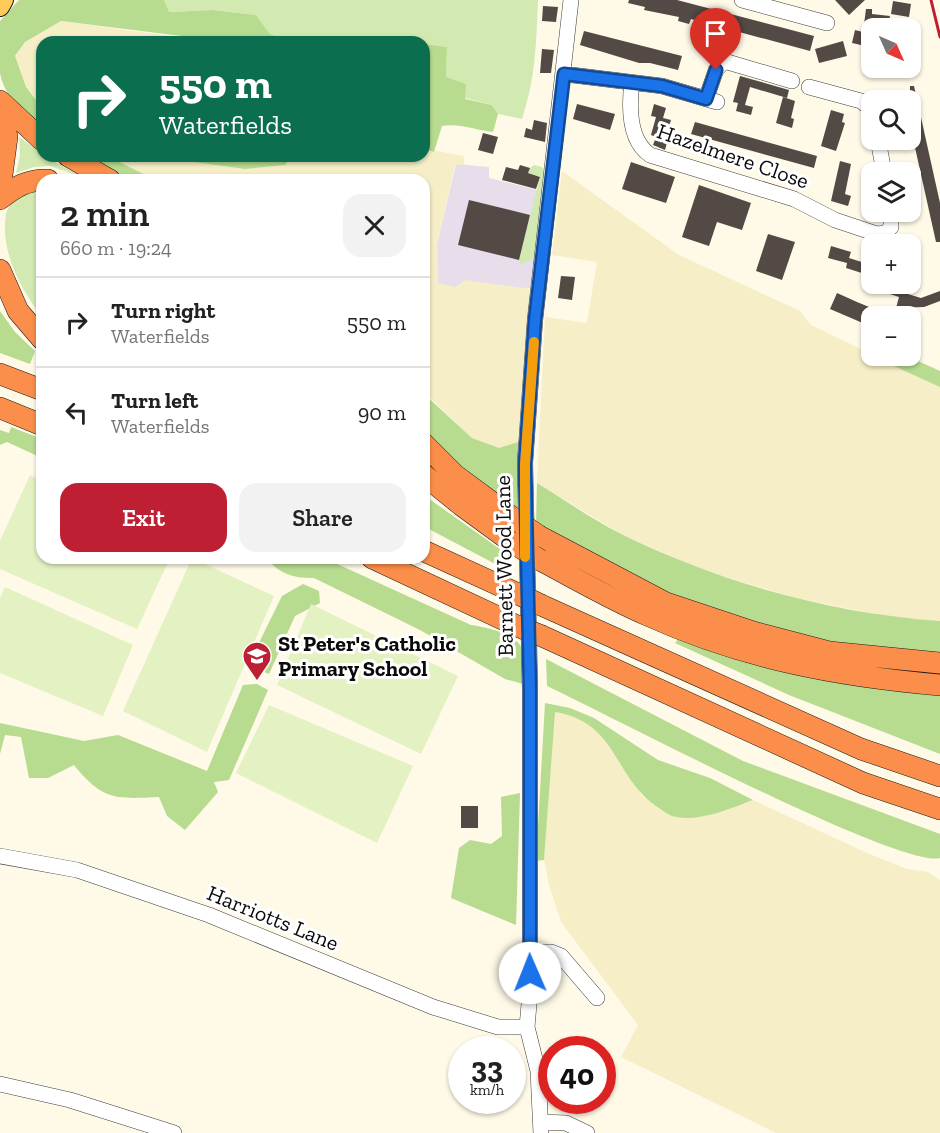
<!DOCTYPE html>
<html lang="en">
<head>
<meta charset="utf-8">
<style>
	body { margin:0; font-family:"Zilla Slab",serif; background:#f2f2f2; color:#222; height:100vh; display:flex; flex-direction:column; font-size:22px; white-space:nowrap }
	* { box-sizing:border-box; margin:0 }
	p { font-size:20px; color:#767676 }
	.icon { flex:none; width:33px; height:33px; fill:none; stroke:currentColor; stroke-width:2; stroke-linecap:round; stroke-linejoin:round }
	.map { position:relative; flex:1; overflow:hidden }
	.side { position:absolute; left:36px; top:174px; width:394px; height:390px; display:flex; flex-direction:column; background:#fff; border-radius:18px; box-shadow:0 2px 4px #0004 }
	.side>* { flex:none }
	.hud { position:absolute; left:36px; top:36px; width:394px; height:126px; border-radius:18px; box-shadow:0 2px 4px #0004; background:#0b6e4f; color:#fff; overflow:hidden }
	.needle { width:39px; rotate:135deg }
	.buttons { position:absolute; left:861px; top:18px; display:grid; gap:12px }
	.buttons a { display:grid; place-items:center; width:60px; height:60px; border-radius:12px; background:#fff; box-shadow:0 2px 4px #0004; font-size:30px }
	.speed { position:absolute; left:448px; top:1036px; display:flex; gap:12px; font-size:30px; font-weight:700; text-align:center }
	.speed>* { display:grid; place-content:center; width:78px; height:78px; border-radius:50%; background:#fff; box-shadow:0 2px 4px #0004; line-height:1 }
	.speed small { font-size:15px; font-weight:400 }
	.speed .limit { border:9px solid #d22; background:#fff; color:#111 }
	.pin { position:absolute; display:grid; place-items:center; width:51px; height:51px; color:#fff; margin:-62px -26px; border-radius:50% 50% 50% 0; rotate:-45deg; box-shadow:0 0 6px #0007 }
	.pin .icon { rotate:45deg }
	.me { position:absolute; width:66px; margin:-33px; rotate:359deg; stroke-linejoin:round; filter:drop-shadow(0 0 4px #0008) }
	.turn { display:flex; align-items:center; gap:21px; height:126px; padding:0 24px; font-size:27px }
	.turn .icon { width:78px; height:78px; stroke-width:2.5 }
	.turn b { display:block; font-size:42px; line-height:51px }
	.round { display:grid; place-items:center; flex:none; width:63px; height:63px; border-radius:18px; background:#f2f2f2 }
	.overview { display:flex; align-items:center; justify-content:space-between; height:102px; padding:0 24px }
	h1 { font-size:36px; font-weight:600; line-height:45px }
	.primary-button { display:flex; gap:12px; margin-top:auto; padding:12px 24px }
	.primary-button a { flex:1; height:69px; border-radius:18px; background:#be1f32; color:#fff; font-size:24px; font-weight:600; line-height:69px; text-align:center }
	.primary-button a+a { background:#f2f2f2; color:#222 }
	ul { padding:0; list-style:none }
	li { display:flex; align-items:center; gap:18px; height:90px; padding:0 24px; border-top:2px solid #e0e0e0 }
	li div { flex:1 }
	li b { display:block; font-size:22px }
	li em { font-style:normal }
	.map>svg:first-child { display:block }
	.industrial { fill:#e8ddea }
	.farmland { fill:#f5eec7 }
	.green { fill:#d2eab1 }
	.forest { fill:#b7db8f }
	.pitch { fill:#e4f1c3 }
	.building { fill:#534a46 }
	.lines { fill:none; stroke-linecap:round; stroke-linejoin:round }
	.minor-casing { stroke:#3d3d3d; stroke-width:16 }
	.major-casing { stroke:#1b1b1b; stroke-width:20 }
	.highway-casing { stroke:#1b1b1b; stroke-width:22 }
	.minor { stroke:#fff; stroke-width:15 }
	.major { stroke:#feca58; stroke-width:18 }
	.highway { stroke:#fa8e4a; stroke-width:21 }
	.rail { stroke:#be1f32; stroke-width:3 }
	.highway-bridge-casing { stroke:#1b1b1b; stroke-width:22; stroke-linecap:butt }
	.highway-bridge { stroke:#fa8e4a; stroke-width:21 }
	.route-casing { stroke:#114b97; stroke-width:15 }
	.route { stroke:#1a73e8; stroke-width:10 }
	.slow { stroke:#f59e0b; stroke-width:10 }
	.labels { text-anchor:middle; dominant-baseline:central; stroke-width:6; stroke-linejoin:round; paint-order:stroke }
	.street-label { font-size:22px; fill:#0a0a0a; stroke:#fff }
	.poi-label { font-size:22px; font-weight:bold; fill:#0a0a0a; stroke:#fff; text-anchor:start }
</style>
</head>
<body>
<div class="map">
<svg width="940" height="1133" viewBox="0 0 940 1133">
	<rect width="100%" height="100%" fill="#fff9e7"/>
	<!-- industrial -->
	<path class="industrial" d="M456,164L489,167V178L546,192L535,288L455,287L438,284L437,244Z"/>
	<!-- farmland -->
	<path class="farmland" d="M61,21L163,35L230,42H42V108L26,87L15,57L25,42Z
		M425,149L464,156V165H455L437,244L438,283L455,287L465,280L531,289L518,442L499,448L472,438L425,393L424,180H169L161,175L154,179L107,156H150L245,169L285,165L292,156H424Z
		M562,171L679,255L800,311L811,325L940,387V621L890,617L796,598L702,570L621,534L537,483L545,317L587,323L597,262L552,255Z
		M554,712L574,715L600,733L643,797L698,817L753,800L867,853L907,869L928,872L940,880V1133H776L621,1057L638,1025L561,922L549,885L544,860Z"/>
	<!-- green -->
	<path class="green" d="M164,0H538C536,44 536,76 522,119L498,114L492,105L465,98L446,77L447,47L425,44L424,42H323L300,36L290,40L270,34L256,15L213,10L168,12Z
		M19,137L42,153V156L90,180L50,166L34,167L16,173L20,156Z
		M534,165L542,167L548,172L540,247L534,258L520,265L519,260L540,177L528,173L530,168Z
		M42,190V317C20,288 0,252 6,213C13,197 25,192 42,190Z"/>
	<!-- forest -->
	<path class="forest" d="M19,0H164L169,12L213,10L256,15L270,34L290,40L300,36L323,42H230L61,21L25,42L15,56L26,87L42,108V129C25,116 4,96 0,73C0,58 0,38 0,21Z
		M425,44L447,47L446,77L466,84L465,99L492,105L498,114L493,132C477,130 458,123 442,126L434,152L425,149Z
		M86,156H107L154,179L162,174L169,180H130Z
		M150,156H292L285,165L245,169Z
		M0,311L15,332L35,351L30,364L0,353Z
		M872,356H907L940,371V387Z
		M424,394L472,438L499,448L518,442L520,456L518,510L453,460L425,431Z
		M11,427L42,439V458L7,442L0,445V430L9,433Z
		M537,483C565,500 593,520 623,535C722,583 830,613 940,621V658C897,653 850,652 808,642C710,619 621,574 536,523Z
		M425,496L504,552L503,568L425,527Z
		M266,558H324L471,625C486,627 519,634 523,651C526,661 523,674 523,684L505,679L420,630L314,578C292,578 280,574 266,558Z
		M303,584L319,591L320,603L295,616L269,674L248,665L282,596Z
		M678,639C768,673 845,687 940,695V754L789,695L675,643Z
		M546,659L743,761L940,834V858C900,869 603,712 547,686Z
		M257,684L268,690L229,780L214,782L218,792L185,830L167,816L159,797C116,799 103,801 74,765L48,778H29L21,737L5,735L0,754V723L84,741L118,735L207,771L243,685Z
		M545,703L570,708L594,718L658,760L710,778L753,800C729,809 698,823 672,816C667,814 661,809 656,806C613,776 617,722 555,712L544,860L536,861Z
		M520,793L516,925L451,898L459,848L470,840L491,844L502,836L501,797Z"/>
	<!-- pitch -->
	<path class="pitch" d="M30,475L42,481V558H170L137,629L0,569V541Z
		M192,558L274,596L207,752L123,711Z
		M5,587L133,645L103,716L0,673V598Z
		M311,604L458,676L421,754L277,685Z
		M269,705L413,766L377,843L236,773Z"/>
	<!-- building -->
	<path class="building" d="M629,0H677L814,36L810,51L691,19L689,24L678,21L679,17L644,10L645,7L628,3Z
		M835,0H865L849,15Z
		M893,1L911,4L909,17L891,14Z
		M543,6L558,7L556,22L542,21Z
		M866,9H872V14L890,16L888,25H885L884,28H872L870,47L852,43L855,30L863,32Z
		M584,31L682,56L678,70L650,63H639L580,45Z
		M843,41L847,56L819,63L815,49Z
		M542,49L554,50L551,73H540Z
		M740,76L789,90L787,98L750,87L745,105L753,107L751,115L736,111L738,103L733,102Z
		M910,86H914L940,203V242H936L910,125V100H905L903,92L910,90Z
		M783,97L795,101L791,118L794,119L792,128L776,123Z
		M577,104L615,114L610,130L573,119Z
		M654,104L666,108L663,118L671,120L665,138L668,139L665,150L653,145L656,137L651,135L656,117L651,116Z
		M831,110L844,114L842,122L845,123L836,151L821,146Z
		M534,120L547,123L545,142L524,137L526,128L532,130Z
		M695,122L817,156L814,168L691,134Z
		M483,133L498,137L493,154L478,150Z
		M840,161L851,164L845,194L851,196L848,206L831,201Z
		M631,162L675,177L666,203L622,189Z
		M520,165L530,168L528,173L540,177L536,189L502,180L506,167L518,170Z
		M699,185L751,203L742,230L717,222L709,246L682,237Z
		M469,200L530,215L519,260L458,245Z
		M768,234L795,242L782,280L756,271Z
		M831,246L851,252L849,258L868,264L865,274L846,268L847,263L828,258Z
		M561,276L575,277L572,300L558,298Z
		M866,284H893L903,287L901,292L921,298L940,291V301L924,307L896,308L899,297L866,286Z
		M837,293L857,302L891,316H872V327L830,309Z
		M461,806H478V828H461Z"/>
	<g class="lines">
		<!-- minor casing -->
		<g class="minor-casing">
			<path id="minor" d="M742,0L827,23
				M564,74L662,86L717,102
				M632,82C629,106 628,140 650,155L794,199L835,220L877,234L886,233L891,227V212
				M809,87L861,101L872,110
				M706,99L716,70L724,61L792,81
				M878,140L884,172
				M0,856L77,870L209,915L433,1007L498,1027H527
				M530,952H551L561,956L597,998
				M0,1084L70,1100L174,1133
				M541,1122L566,1123L587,1133
				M541,1133L538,1071L527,1027L530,993V689L525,463L535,320L571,0"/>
		</g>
		<!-- major casing -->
		<g class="major-casing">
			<path id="major" d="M0,7L4,0"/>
		</g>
		<!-- highway casing -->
		<g class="highway-casing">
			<path id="highway" d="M0,101L42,140
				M0,103L7,137L0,190
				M68,156L110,180
				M0,199C15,187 28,179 48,180
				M0,270L18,311L42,339
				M0,374L42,390
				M0,408L42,425
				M424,444L455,475L513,518
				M424,475L461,505L513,543
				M539,536L666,603L753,632L829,652L940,663
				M424,551L516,593
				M372,558L517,626
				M540,560C576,579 610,599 647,615C742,658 836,676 940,685
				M541,605L861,749L940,776
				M542,636L863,783L940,809"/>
		</g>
		<!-- minor -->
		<use href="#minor" class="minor"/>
		<!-- major -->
		<use href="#major" class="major"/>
		<!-- highway -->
		<use href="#highway" class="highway"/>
		<!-- rail -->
		<path class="rail" d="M931,0L940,37"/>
		<!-- highway-bridge casing -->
		<g class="highway-bridge-casing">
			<path id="highway-bridge" d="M513,518L539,536
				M513,543L540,560
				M516,593L541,605
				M517,626L542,636"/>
		</g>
		<!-- highway-bridge -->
		<use href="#highway-bridge" class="highway-bridge"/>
	</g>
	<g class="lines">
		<!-- route casing -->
		<g class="route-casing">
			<path id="route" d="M530,973V689L525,464L535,320L564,74L662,86L706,99L716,70"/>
		</g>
		<!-- route -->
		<use href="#route" class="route"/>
		<!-- slow -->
		<path class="slow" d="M525,557V464L534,342"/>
	</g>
	<!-- icons -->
	<defs>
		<g id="school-pin" transform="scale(1.5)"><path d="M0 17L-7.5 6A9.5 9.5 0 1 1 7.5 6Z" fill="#be1f32" stroke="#fff"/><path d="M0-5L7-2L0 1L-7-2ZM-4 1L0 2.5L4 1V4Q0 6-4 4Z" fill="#fff"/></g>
	</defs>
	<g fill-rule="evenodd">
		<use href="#school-pin" x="257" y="656"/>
	</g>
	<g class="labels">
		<!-- street labels -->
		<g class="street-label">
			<text transform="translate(733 156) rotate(19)">Hazelmere Close</text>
			<text transform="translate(504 566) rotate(-91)">Barnett Wood Lane</text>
			<text transform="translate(273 918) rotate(22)">Harriotts Lane</text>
		</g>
		<!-- poi labels -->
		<g class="poi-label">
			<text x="278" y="643">St Peter's Catholic<tspan x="278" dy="25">Primary School</tspan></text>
		</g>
	</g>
</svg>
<div class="buttons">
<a><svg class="needle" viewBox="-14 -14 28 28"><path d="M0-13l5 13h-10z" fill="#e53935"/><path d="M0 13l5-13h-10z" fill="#767676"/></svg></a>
<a><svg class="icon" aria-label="search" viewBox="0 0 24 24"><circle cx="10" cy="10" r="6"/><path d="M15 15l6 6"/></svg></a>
<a><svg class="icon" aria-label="layers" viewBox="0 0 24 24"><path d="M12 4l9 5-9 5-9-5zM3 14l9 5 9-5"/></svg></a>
<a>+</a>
<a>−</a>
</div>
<div class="speed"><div>33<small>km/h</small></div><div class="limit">40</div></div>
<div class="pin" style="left:716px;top:70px;background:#d93025"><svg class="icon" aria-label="arrive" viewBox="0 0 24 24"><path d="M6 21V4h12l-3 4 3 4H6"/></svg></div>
<svg class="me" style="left:530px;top:973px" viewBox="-20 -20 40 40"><circle r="19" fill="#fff"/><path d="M0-13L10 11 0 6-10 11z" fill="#1a73e8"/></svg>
<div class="hud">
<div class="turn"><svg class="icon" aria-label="right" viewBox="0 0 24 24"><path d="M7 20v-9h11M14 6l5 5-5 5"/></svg><div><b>550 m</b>Waterfields</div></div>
</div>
<section class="side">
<div class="overview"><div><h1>2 min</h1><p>660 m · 19:24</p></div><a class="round"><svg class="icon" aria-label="close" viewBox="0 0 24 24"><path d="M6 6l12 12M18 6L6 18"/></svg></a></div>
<ul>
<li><svg class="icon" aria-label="right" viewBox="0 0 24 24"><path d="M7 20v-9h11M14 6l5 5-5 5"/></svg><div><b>Turn right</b><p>Waterfields</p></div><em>550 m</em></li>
<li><svg class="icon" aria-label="left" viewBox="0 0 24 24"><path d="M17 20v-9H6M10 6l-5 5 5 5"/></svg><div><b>Turn left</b><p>Waterfields</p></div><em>90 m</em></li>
</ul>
<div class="primary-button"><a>Exit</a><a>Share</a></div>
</section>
</div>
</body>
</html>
